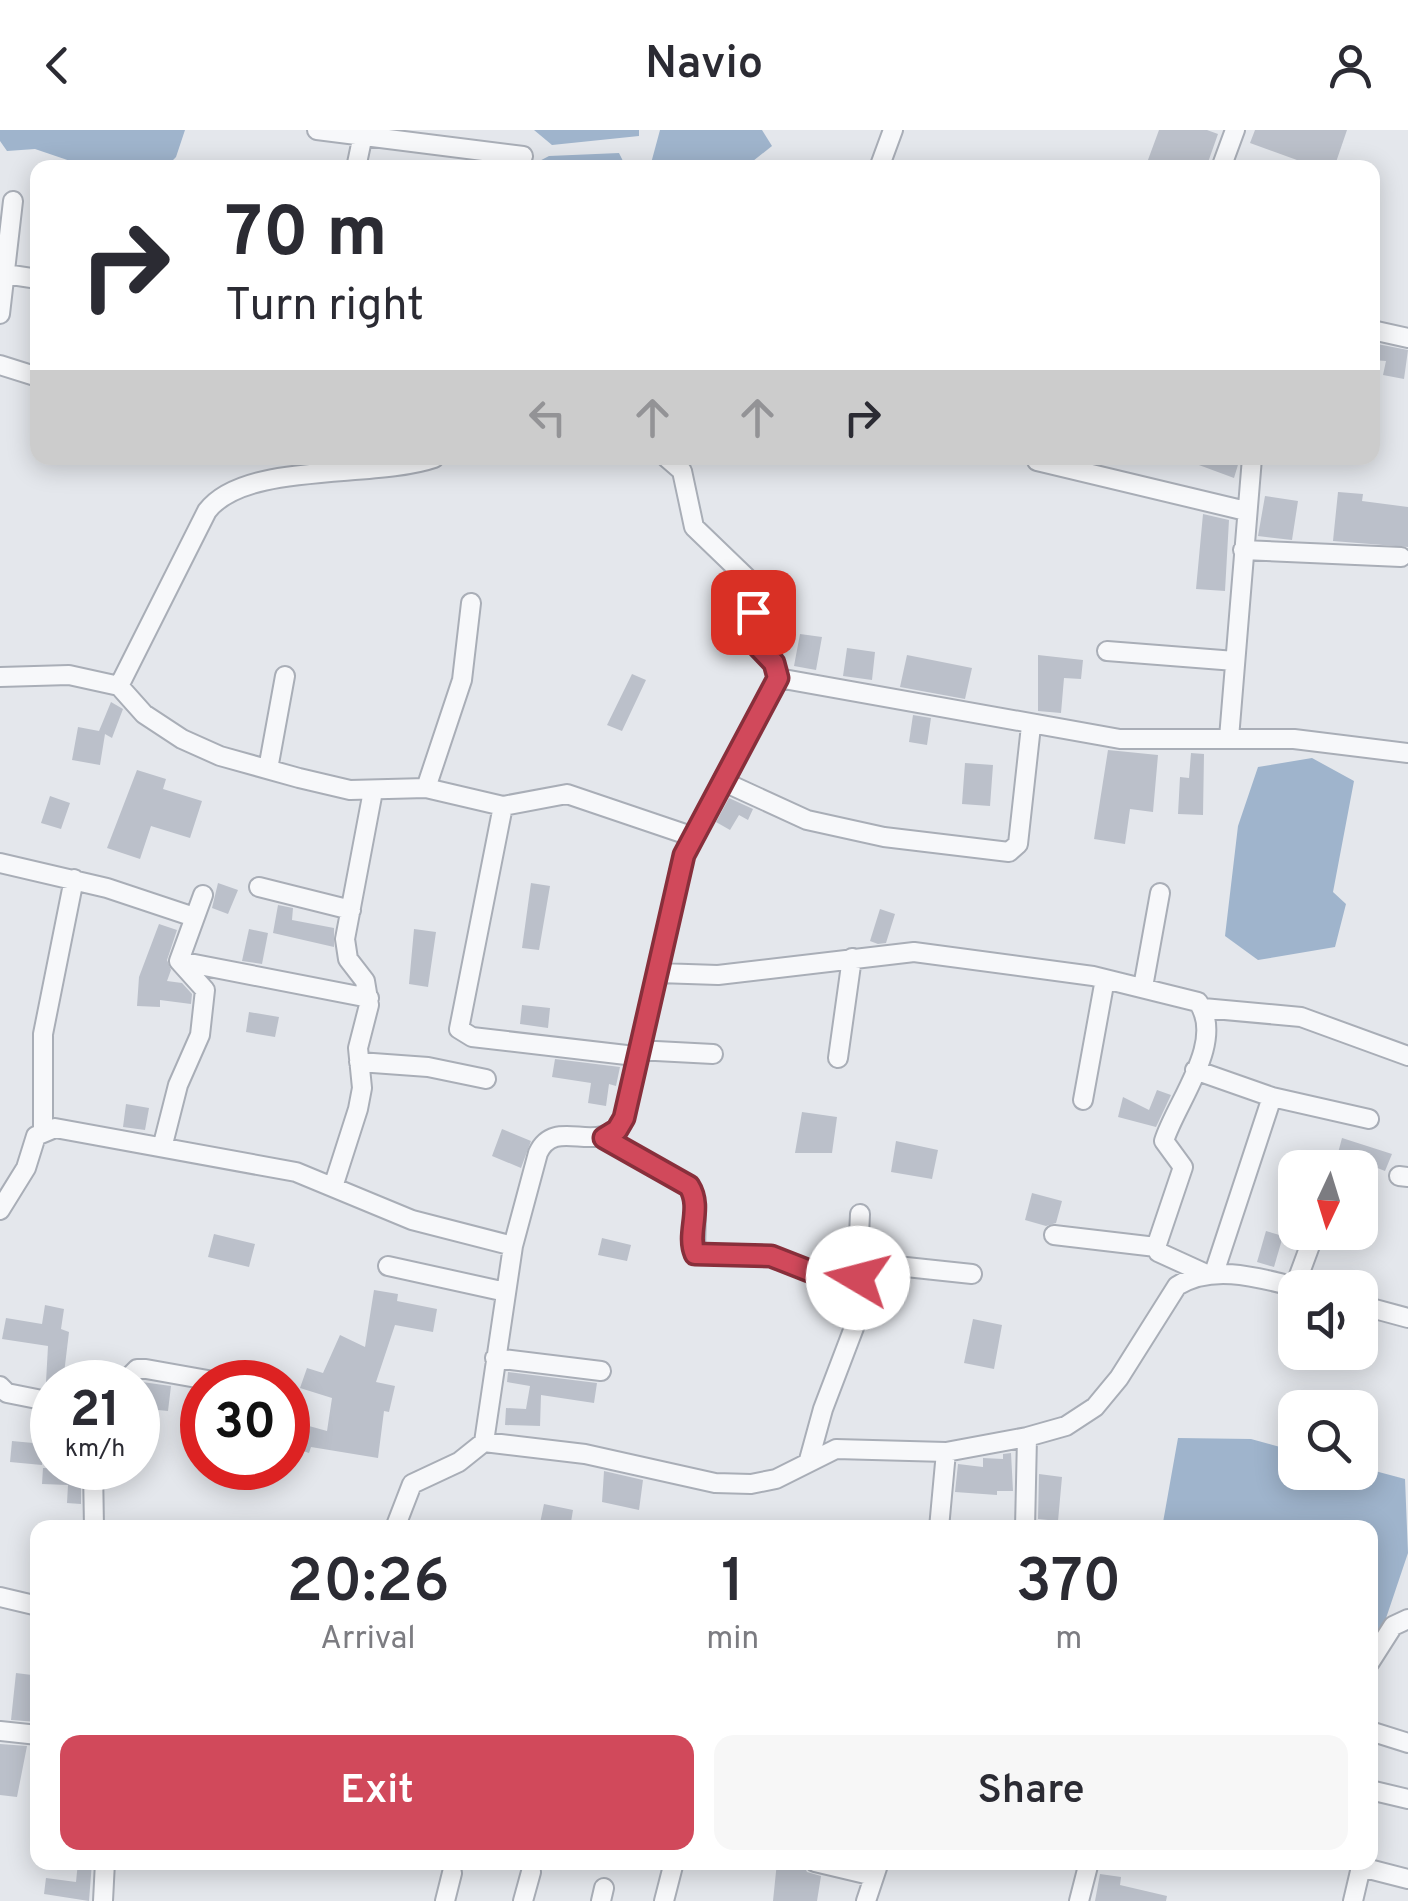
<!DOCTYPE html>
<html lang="en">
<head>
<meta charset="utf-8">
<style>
	body { margin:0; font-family:Overpass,sans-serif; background:#f7f7f7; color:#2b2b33; height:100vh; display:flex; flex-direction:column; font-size:38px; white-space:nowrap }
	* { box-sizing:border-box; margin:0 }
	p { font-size:32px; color:#7c7c81 }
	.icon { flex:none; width:55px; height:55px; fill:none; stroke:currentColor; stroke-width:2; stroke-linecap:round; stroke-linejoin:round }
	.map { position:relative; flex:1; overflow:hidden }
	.sheet { position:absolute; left:30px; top:1390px; width:1348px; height:350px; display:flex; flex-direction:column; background:#fff; border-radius:20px; box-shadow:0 5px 25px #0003 }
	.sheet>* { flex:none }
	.hud { position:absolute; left:30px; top:30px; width:1350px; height:305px; border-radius:20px; box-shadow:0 5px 25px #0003; background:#fff; color:#2b2b33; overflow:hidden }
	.needle { width:65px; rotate:184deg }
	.controls { position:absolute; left:1278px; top:1020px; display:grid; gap:20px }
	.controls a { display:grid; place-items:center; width:100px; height:100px; border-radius:20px; background:#fff; box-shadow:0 5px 25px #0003; font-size:50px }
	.speed { position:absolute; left:30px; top:1230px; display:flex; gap:20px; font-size:50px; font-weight:700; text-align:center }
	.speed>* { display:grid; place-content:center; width:130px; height:130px; border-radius:50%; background:#fff; box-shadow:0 5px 25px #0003; line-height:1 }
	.speed small { font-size:25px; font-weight:400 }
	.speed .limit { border:15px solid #d22; background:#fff; color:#111 }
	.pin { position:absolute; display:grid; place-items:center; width:85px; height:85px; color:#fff; margin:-42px; border-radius:20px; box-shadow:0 5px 15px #0006 }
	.me { position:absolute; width:110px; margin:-55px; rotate:278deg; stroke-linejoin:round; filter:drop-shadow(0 0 8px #0008) }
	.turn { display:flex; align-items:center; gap:35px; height:210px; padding:0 30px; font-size:45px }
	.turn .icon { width:130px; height:130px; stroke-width:2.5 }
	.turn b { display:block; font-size:70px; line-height:85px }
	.lanes { display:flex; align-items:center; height:95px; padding:0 30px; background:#0003; justify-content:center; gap:50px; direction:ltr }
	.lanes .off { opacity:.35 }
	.eta { display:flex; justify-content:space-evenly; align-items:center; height:170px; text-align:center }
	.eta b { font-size:60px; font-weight:600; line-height:70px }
	.action { display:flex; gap:20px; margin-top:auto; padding:20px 30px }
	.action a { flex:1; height:115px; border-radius:20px; background:#d1495b; color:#fff; font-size:40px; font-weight:600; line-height:115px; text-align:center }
	.action a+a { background:#f7f7f7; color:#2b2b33 }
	header { display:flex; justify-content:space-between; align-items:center; height:130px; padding:0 30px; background:#fff; font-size:45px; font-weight:600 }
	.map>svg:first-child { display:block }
	.water { fill:#9fb4cc }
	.building { fill:#bbc0ca }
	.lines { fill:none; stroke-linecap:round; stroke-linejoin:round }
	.minor-casing { stroke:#a9aeb7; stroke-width:22 }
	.minor { stroke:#f7f8fa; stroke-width:18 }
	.route-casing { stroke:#882f3b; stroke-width:25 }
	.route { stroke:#d1495b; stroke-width:18 }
</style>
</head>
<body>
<header><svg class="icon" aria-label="back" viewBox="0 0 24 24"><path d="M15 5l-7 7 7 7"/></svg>Navio<svg class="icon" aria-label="person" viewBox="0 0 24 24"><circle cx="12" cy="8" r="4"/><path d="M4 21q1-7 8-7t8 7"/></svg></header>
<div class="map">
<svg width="1408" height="1771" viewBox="0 0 1408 1771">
	<rect width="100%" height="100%" fill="#e4e7ec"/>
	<!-- water -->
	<path class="water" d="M0,0H185L176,27L165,38L88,37L35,19L7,21L0,11Z
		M534,0H639V6L552,15Z
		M660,0H762L772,16L753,31L752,37H650Z
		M619,23L626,37H528L549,26Z
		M1312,628L1354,651L1333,762L1346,774L1335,817L1258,830L1225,806L1238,696L1258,637Z
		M1178,1308L1251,1309L1295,1321V1342H1360V1337L1405,1349L1408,1423L1379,1509L1370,1514V1398H1162Z"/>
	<!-- building -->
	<path class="building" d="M1159,0H1207L1218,4L1206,38H1145Z
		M1255,0H1347L1334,38H1319L1250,13Z
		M1372,213L1408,220L1404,249L1383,245L1386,231L1372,230Z
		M1180,328H1240L1234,348Z
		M1338,362L1363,364L1362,371L1408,377V417L1333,411Z
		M1265,366L1298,371L1292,410L1258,406Z
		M1203,384L1229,390L1225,461L1196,459Z
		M800,504L822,507L816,540L794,536Z
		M847,518L875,522L872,550L843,546Z
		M907,525L972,538L965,569L900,557Z
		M1038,525L1083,530L1081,549L1064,548L1061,583L1038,581Z
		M632,544L646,550L622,601L607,595Z
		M111,572L123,579L112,608L105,604L100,635L72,630L78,597L99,601Z
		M913,585L931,588L927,615L909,612Z
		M1108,620L1158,625L1153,682L1130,679L1125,714L1094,709Z
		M1191,623L1204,624L1203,685L1178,684L1180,647L1189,648Z
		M965,633L993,635L990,676L962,674Z
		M137,640L166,649L163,659L202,671L190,708L151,696L140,729L107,718Z
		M50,666L70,673L61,699L41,693Z
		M729,668L753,679L748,690L739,685L730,700L716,692Z
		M218,753L238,760L228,784L212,778Z
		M531,753L550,756L539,820L522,818Z
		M278,775L293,778L292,790L334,798V817L273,803Z
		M880,779L895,784L886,813L878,814L870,811Z
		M159,794L177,800L167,830L171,840L167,851L182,853L192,864L191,874L160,870V877L137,876L139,847Z
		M249,799L268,803L262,834L242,831Z
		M414,799L436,802L428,857L409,854Z
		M522,875L550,878L548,898L520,894Z
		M249,882L279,887L275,907L246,902Z
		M555,929L620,937L616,956L609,954L606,976L588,973L591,953L552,947Z
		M1157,960L1171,965L1156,997L1118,987L1123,967L1149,980Z
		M126,974L149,978L145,1000L123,997Z
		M802,982L837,987L832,1023H795Z
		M502,999L531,1011L521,1038L492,1026Z
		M1342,1008L1392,1024L1385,1041L1370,1035L1371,1031L1338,1023Z
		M896,1011L938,1020L932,1049L891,1042Z
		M1032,1063L1062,1071L1056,1093L1046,1096L1025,1090Z
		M1266,1101L1283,1106L1274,1137L1257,1132Z
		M214,1104L255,1114L249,1137L208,1127Z
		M602,1108L631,1115L627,1131L598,1125Z
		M374,1160L398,1164L397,1171L437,1179L433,1202L395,1195L376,1252L395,1256L389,1282L384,1281L378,1328L311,1317L309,1323L288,1316L291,1291L327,1301L332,1268L300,1258L307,1238L323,1243L340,1205L365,1217Z
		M45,1175L64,1179L61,1199L69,1202L63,1252H46L48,1216L2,1209L6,1188L42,1194Z
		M973,1189L1002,1195L994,1239L964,1233Z
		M508,1242L597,1253L594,1273L541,1265L540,1296L505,1295L506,1278L526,1279L530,1256L507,1252Z
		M142,1252L171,1256L168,1281L138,1278V1256Z
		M1282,1273L1295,1274V1311L1280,1309Z
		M12,1311L44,1314L42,1335L10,1332Z
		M1011,1323L1013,1361H997V1365L955,1362L958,1334L983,1337V1328L1003,1329V1324Z
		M43,1338L81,1339V1374L67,1373L68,1355L42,1354Z
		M604,1341L643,1350L639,1380L602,1372Z
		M1039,1344L1062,1347L1058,1391L1038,1389Z
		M544,1374L573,1380L570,1398H539Z
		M16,1543L32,1545L30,1555H38V1592L11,1590Z
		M0,1614L27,1616L17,1667L0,1665Z
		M78,1732H92L89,1771L44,1764L46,1748L76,1752Z
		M777,1732L803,1734L807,1742L821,1746L817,1771H773Z
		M1100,1744L1121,1747L1120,1755L1167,1766L1166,1771H1095Z"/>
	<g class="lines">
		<!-- minor casing -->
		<g class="minor-casing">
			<path id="minor" d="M317,0L523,26
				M356,38L364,0
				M879,38L893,0
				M1221,38L1235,0
				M5,144L38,149
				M0,184L13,71
				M1372,200L1408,208
				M0,235L38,247
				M667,328L682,341L694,397L749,450L752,510L774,533L778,548L1120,609H1294L1408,623
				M1037,331L1246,381
				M1243,420L1401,427
				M1107,521L1235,531
				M0,547L69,545L119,556L207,381C245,331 373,349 434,328
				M119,556L144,584L182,609L220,626L299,648L350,660L426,658L503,676L567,664L691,706
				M1229,608L1252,328
				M268,639L285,546
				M722,651L807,690L884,707L1009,722L1018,714L1031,596
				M426,658L462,550L471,473
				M503,676L459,899L472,907L635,926
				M0,733L107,758L194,787
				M259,757L351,780
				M179,831L369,868
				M658,843L718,845L914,822L1093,846L1198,872C1226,912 1176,972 1164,1011L1183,1037L1156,1117L1158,1122L1204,1143
				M1143,857L1160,763
				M1203,878L1301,887L1408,926
				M637,920L713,924
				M838,928L852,828
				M359,932L428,937L486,949
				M1195,940L1272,967L1369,989
				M1083,970L1105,849
				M43,1000V904L74,749
				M605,1008L689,1056L696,1078L695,1124L771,1127L817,1144L858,1148
				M163,1014L178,955L200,905L205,860L179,831L203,765
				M1399,1046L1408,1047
				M333,1057L358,979L362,958L358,918L369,875L365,851L348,829L345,809L373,661
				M0,1080L26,1038L36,1006L55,998L296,1042L412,1090L513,1116
				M1054,1105L1156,1117
				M859,1132L972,1144
				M388,1136L506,1162
				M1214,1143L1272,967
				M1295,1156L1315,1102
				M1360,1175L1408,1188
				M495,1228L601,1241
				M124,1252L137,1239H146L219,1252
				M0,1256L7,1263L52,1272
				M484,1312L513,1116L538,1023C556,984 601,1030 624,988L684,725L778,548
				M809,1330L823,1279L855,1195L860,1084
				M93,1338L94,1398
				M395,1398L412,1354L459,1332L484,1312L585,1324L715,1353L751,1354L776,1349L836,1319L946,1322L1027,1307L1066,1296L1095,1277L1119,1248L1177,1156C1213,1133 1260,1148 1300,1158
				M939,1398L946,1322
				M1025,1398L1027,1307
				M0,1467L38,1476
				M1370,1532L1393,1496L1408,1489
				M0,1601L38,1605
				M1370,1601L1408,1613
				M1370,1660L1408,1669
				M815,1732L874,1746
				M103,1771L105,1732
				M445,1771L452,1743
				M523,1771L531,1742
				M601,1771L604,1758
				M664,1771L674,1732
				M866,1771L879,1732
				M1079,1771L1089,1732
				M1353,1771L1361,1737L1408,1749"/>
		</g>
		<!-- minor -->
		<use href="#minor" class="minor"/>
	</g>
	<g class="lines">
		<!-- route casing -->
		<g class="route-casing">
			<path id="route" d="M753,482L752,510L774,533L778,548L684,725L624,988L617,1000L604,1008L689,1056C703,1078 686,1103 695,1124L771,1126L817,1144L858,1148"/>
		</g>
		<!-- route -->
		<use href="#route" class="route"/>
	</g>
</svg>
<div class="controls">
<a><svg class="needle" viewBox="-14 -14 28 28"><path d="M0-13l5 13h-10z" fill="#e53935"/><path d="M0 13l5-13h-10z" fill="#7c7c81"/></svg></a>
<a><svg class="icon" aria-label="sound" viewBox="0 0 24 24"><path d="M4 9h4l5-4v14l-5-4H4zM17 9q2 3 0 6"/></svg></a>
<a><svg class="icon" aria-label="search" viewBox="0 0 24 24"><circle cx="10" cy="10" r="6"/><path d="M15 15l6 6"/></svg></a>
</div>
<div class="speed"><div>21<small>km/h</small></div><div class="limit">30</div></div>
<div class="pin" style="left:753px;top:482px;background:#d93025"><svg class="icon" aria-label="arrive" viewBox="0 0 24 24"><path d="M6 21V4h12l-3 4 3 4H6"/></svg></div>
<svg class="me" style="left:858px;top:1148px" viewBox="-20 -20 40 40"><circle r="19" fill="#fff"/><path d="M0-13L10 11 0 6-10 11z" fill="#d1495b"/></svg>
<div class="hud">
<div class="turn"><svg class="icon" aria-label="right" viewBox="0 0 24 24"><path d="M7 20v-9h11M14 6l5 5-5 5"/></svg><div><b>70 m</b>Turn right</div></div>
<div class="lanes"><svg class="icon off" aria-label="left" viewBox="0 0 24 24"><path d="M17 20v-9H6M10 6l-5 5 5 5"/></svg><svg class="icon off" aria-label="ahead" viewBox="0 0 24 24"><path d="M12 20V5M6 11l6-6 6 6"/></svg><svg class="icon off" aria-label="ahead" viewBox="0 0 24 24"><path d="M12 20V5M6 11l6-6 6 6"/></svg><svg class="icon" aria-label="right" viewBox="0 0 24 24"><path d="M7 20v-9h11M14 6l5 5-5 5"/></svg></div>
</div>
<section class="sheet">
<div class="eta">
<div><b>20:26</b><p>Arrival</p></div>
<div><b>1</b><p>min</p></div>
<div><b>370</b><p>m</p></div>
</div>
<div class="action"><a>Exit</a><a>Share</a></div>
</section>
</div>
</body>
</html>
